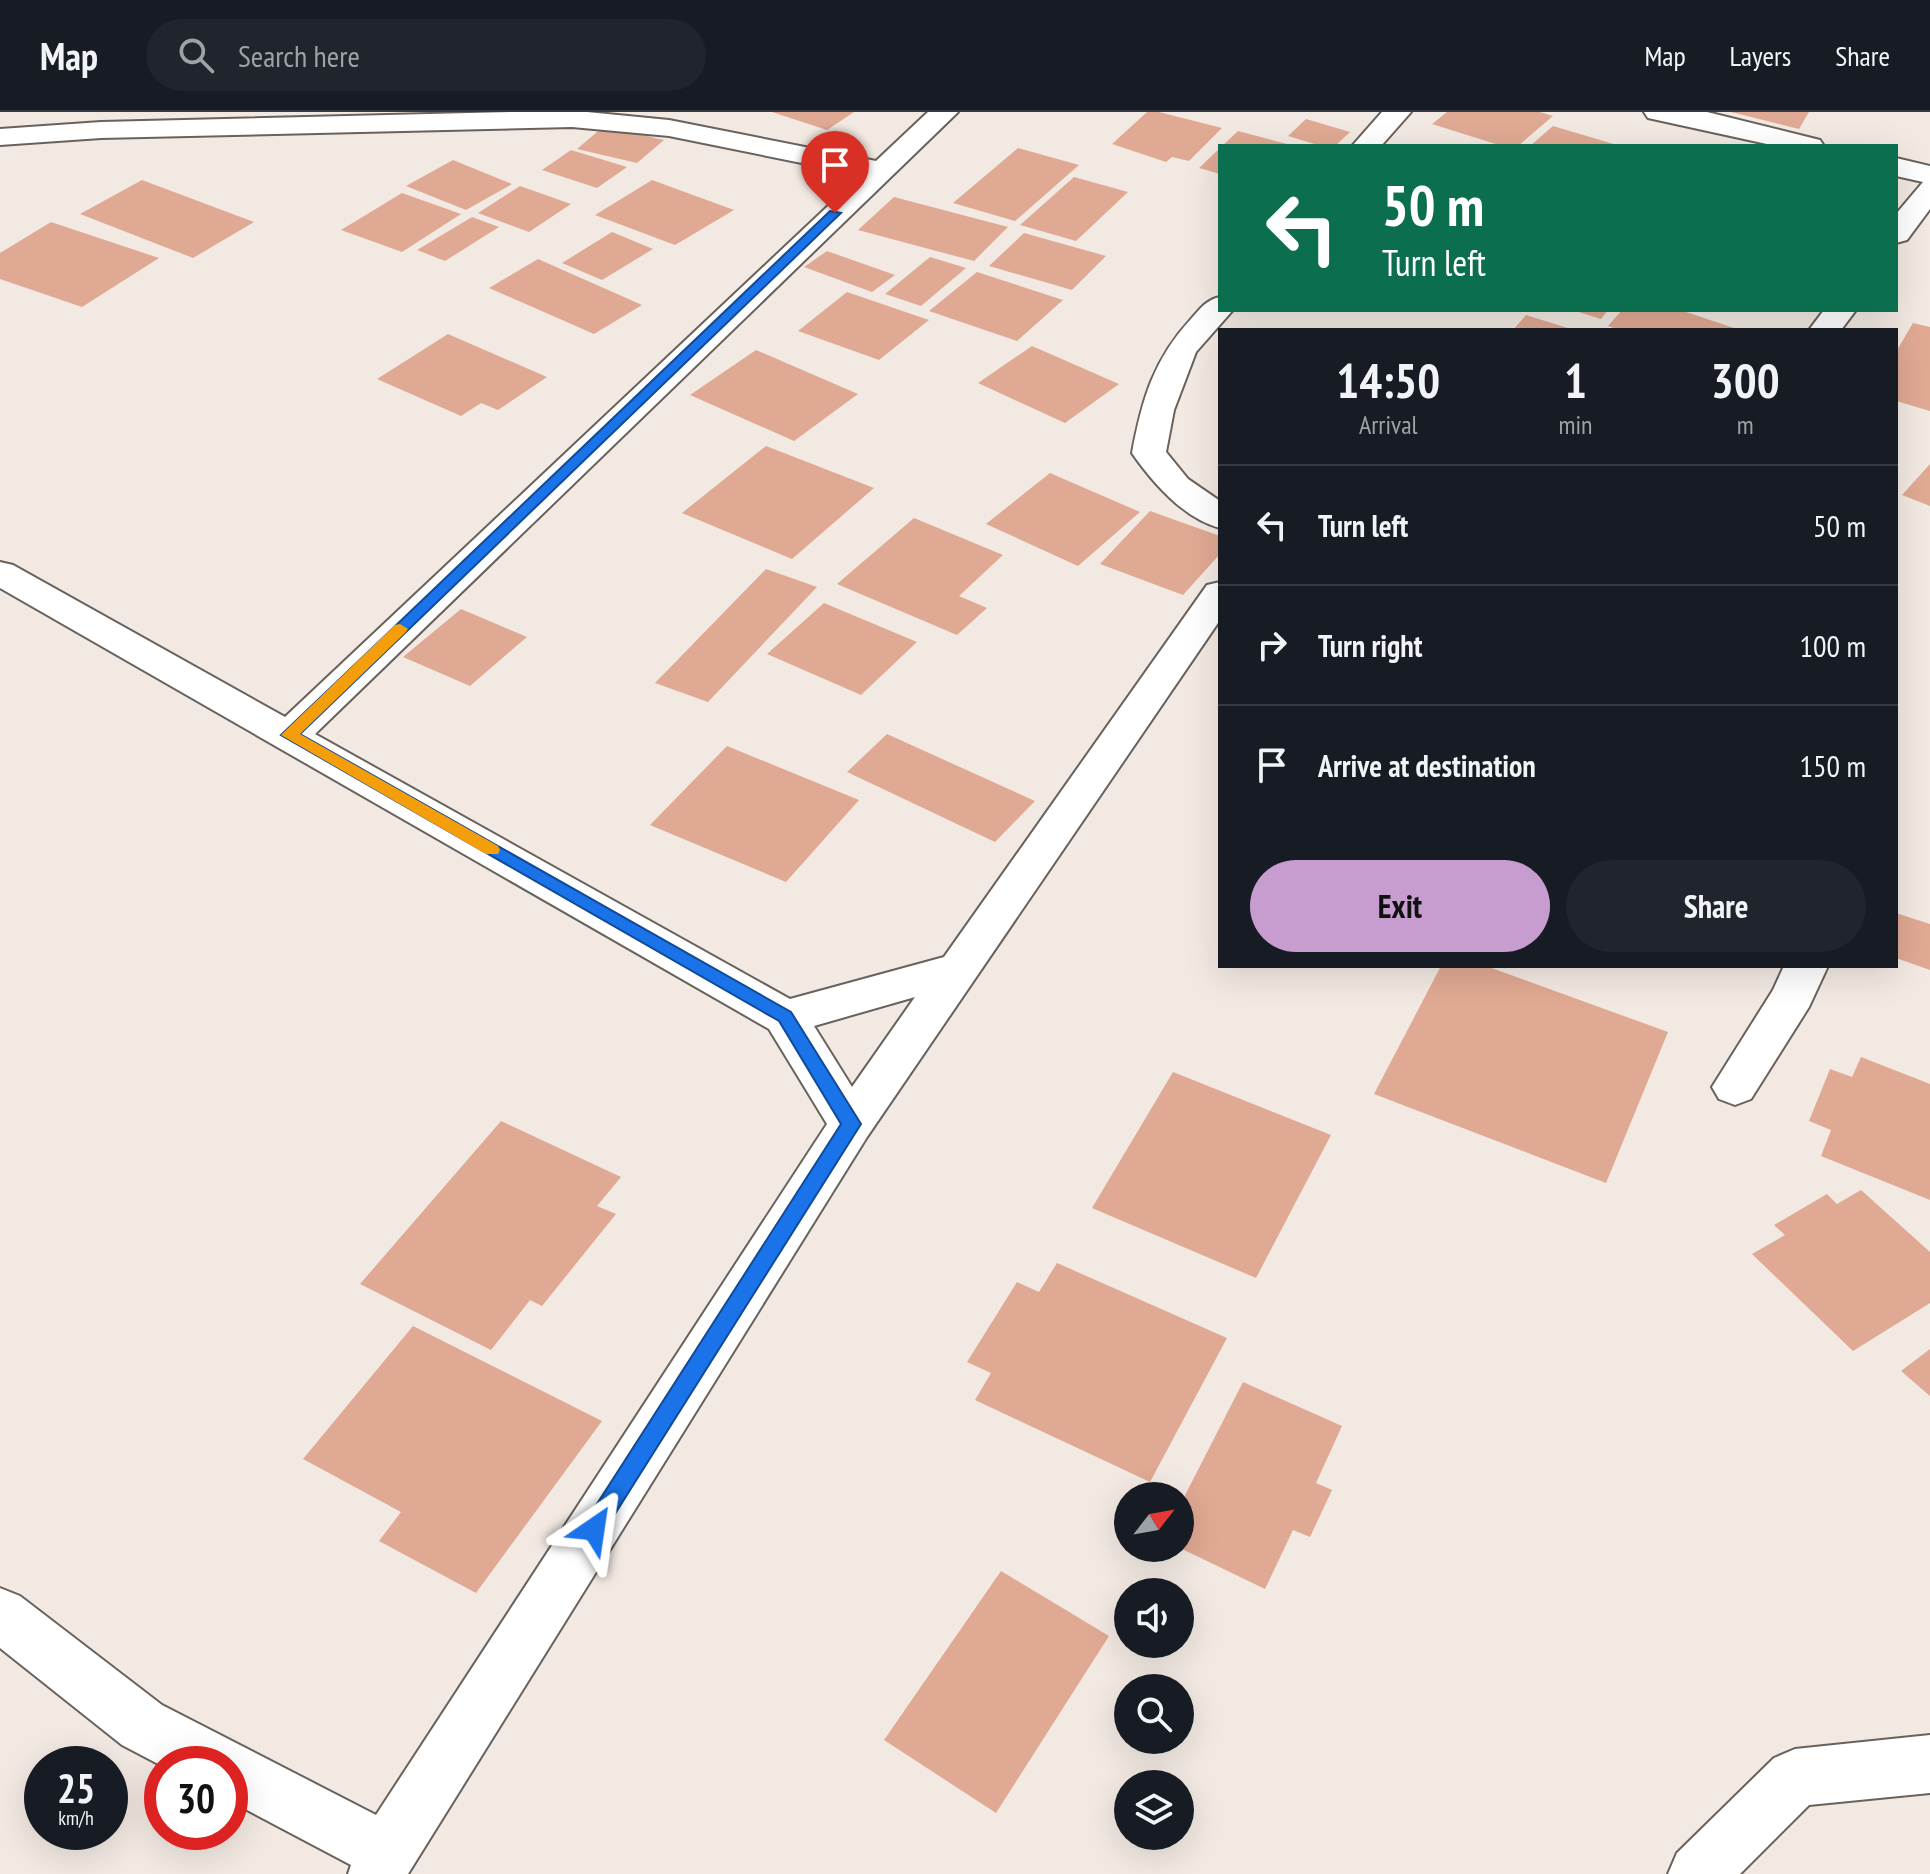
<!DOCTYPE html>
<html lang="en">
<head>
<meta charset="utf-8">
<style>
	body { margin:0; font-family:"PT Sans Narrow",sans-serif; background:#20242c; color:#f1f3f6; height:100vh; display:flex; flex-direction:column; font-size:30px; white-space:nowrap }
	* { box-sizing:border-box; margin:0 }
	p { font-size:26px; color:#9ea1a6 }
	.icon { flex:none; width:44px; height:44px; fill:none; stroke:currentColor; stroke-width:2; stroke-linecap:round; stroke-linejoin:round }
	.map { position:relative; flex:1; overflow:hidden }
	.drawer { position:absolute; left:1218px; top:216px; width:680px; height:640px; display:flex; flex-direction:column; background:#171b24; border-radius:0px; box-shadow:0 8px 32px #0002 }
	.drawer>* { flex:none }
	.top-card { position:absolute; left:1218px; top:32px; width:680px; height:168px; border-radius:0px; box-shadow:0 8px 32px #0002; background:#0b6e4f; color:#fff; overflow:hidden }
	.needle { width:52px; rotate:59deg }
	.fabs { position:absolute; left:1114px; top:1370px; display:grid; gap:16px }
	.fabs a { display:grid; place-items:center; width:80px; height:80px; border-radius:50%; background:#171b24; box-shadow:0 8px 32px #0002; font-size:40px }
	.speed { position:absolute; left:24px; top:1634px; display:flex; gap:16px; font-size:40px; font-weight:700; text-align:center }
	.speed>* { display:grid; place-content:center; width:104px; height:104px; border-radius:50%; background:#171b24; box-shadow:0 8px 32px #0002; line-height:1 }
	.speed small { font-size:20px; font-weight:400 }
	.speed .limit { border:12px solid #d22; background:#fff; color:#111 }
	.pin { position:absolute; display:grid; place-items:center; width:68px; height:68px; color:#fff; margin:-82px -34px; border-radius:50% 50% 50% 0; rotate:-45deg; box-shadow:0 0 8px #0007 }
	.pin .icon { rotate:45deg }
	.me { position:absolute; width:88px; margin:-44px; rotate:32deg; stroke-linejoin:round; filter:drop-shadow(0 0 6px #0008) }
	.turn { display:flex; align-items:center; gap:28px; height:168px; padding:0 32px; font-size:36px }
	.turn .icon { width:104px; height:104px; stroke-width:2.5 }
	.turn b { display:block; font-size:56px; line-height:68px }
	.eta { display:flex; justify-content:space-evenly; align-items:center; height:136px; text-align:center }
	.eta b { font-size:48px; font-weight:700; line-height:56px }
	.button { display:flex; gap:16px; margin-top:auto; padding:16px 32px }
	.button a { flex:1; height:92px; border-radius:48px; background:#c69dce; color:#111; font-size:32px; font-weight:700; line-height:92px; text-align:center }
	.button a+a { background:#20242c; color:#f1f3f6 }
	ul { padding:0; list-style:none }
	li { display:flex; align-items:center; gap:24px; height:120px; padding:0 32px; border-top:2px solid #363941 }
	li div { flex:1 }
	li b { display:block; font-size:30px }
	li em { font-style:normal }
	header { display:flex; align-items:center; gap:48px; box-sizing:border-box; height:112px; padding:0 40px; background:#171b24; border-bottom:2px solid #363941 }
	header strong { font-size:38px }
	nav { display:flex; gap:44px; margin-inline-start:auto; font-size:28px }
	.search { width:560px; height:72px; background:#20242c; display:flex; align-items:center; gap:20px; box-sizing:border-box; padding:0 28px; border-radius:44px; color:#9ea1a6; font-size:30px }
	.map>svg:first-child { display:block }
	.building { fill:#e0a993 }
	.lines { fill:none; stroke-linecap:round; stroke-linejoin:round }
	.street-casing { stroke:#69615b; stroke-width:4 }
	.street { fill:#fff; fill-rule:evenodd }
	.route { fill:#1a73e8; stroke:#114b97; stroke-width:2 }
	.slow { fill:#f59e0b }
</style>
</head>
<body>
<header>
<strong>Map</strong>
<div class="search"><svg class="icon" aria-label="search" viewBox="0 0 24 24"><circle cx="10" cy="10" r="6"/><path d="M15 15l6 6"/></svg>Search here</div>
<nav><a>Map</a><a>Layers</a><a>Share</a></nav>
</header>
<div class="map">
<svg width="1930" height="1762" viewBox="0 0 1930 1762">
	<rect width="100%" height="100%" fill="#f2e9e2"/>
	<!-- building -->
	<path class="building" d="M772,0H854L827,18Z
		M1147,0H1159L1222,16L1189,49L1172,45L1166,50L1112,32Z
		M1447,0H1540L1553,4L1518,34H1502L1432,12Z
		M1731,0H1809L1799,17Z
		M1306,7L1350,20L1335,34H1321L1288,24Z
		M604,14L664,28L637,51L577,37Z
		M1553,14L1617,33V34H1530Z
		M1238,19L1291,33L1290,34H1222Z
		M1018,36L1079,53L1015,109L953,91Z
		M1220,36V62L1199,56Z
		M571,38L627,55L597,76L542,58Z
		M453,48L512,72L466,98L406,74Z
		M1074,65L1128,80L1076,129L1020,113Z
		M142,68L254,110L193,146L80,102Z
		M652,68L734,98L675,133L595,103Z
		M520,74L571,92L529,120L478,101Z
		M402,81L461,102L402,140L341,118Z
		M894,85L1008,115L974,149L858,118Z
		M472,105L499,115L445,149L417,138Z
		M51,110L159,146L82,195L0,167V141Z
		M612,120L653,137L602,168L562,151Z
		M1024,121L1106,144L1072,178L989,154Z
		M827,139L895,163L872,180L804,155Z
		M930,145L966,156L921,194L885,182Z
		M538,147L642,193L594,222L489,176Z
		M977,160L1063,188L1017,229L929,199Z
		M847,180L929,208L879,248L798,219Z
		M1572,198H1608L1601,207Z
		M1622,198H1680L1740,218H1620L1608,214Z
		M1526,203L1571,217L1570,218H1513Z
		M1913,211L1930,215V299L1896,289V240Z
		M448,222L547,265L498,298L481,291L461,304L377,267Z
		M1032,234L1119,272L1065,311L978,271Z
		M756,238L858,282L794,329L690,283Z
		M766,334L874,376L792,447L682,401Z
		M1930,352V394L1902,383Z
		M1050,361L1140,400L1078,454L986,412Z
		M1150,399L1220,424V442L1183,483L1100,452Z
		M914,406L1003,443L959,484L987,496L957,523L837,472Z
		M766,457L817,475L708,590L655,571Z
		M824,491L917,530L861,583L767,542Z
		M461,497L527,525L470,574L403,545Z
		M887,622L1035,689L995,730L847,660Z
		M727,634L859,688L786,770L650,713Z
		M1896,801L1930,812V858L1896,846Z
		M1441,854H1486L1668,920L1606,1071L1374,982Z
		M1861,945L1930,972V1088L1821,1044L1831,1018L1809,1009L1830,957L1852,965Z
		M1173,960L1331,1023L1256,1166L1092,1096Z
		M501,1009L621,1065L597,1094L616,1102L542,1194L530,1188L491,1238L360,1172Z
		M1861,1078L1930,1140V1191L1853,1239L1752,1142L1785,1123L1774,1113L1827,1082L1837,1092Z
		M1057,1151L1227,1226L1150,1370L975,1288L991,1261L967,1250L1017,1170L1039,1180Z
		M413,1214L602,1309L476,1481L379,1429L401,1400L303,1347Z
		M1930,1237V1284L1901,1259Z
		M1243,1270L1342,1314L1316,1371L1332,1378L1310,1425L1293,1418L1265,1477L1180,1436V1393Z
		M1001,1459L1109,1524L996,1701L884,1628Z"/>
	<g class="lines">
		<!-- street casing -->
		<g class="street-casing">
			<path id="street" d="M512,0H587L669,8L876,49L928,0H958L315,622L790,887L944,845L1207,473L1220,470V508L867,1025L408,1762H348L351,1753L230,1689V1652L162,1654L122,1633L0,1536V1476L20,1484L162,1593L376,1703L827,1012L769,917L0,476V450L13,453L285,605L861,63L669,24L572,15L101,26L0,33V17L101,10ZM915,885L852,975L814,914Z
				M1382,0H1411L1381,34H1352Z
				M1644,0H1707L1820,28L1824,34H1776L1648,6Z
				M1896,46L1930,54V97L1907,128L1896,131V102L1923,70L1896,64Z
				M1220,185V198H1233L1196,240L1174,298L1166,340L1188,367L1220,389V416C1183,406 1153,371 1132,341C1142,287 1154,247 1191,207C1201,196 1206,188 1220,185Z
				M1824,198H1856L1841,218H1809Z
				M1784,854H1828L1809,895L1751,987L1735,993L1719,987L1712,975L1773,878Z
				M1930,1623V1681L1809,1693L1740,1762H1668L1677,1741L1774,1646L1795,1637Z"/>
		</g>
		<!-- street -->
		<use href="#street" class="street"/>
	</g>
	<!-- route -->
	<path class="route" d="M830,99L841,101L300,622L791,900L861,1012L601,1424L594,1427L586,1424L582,1417L586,1409L841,1012L779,909L281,623Z"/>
	<!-- slow -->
	<path class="slow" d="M400,512L408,517L406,520L300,622L498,734L500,738L498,742H486L281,623L395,513Z"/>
</svg>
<div class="fabs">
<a><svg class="needle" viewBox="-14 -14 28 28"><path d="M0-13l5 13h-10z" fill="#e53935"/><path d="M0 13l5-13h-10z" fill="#9ea1a6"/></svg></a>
<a><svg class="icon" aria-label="sound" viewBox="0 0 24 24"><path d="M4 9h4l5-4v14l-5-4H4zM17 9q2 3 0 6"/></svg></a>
<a><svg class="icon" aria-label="search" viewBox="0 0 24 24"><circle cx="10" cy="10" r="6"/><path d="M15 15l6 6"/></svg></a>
<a><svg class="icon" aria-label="layers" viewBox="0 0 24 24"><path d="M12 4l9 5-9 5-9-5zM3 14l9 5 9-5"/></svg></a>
</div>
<div class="speed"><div>25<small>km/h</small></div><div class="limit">30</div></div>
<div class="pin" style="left:835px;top:101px;background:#d93025"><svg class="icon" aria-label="arrive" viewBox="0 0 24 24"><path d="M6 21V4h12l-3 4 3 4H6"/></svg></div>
<svg class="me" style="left:594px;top:1417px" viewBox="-20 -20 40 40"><path d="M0-17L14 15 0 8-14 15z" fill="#1a73e8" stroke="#fff" stroke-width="4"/></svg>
<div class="top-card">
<div class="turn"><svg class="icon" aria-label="left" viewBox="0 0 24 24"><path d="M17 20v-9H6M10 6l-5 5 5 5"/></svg><div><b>50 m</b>Turn left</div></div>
</div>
<section class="drawer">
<div class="eta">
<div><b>14:50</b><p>Arrival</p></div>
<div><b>1</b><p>min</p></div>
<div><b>300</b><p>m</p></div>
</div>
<ul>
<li><svg class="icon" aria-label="left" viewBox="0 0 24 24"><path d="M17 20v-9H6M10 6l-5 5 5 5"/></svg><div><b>Turn left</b></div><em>50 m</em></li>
<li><svg class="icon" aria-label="right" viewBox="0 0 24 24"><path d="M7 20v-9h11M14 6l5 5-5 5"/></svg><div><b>Turn right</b></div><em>100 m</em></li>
<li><svg class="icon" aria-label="arrive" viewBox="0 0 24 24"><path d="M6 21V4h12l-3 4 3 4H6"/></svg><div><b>Arrive at destination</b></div><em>150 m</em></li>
</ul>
<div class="button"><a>Exit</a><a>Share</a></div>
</section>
</div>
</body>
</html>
